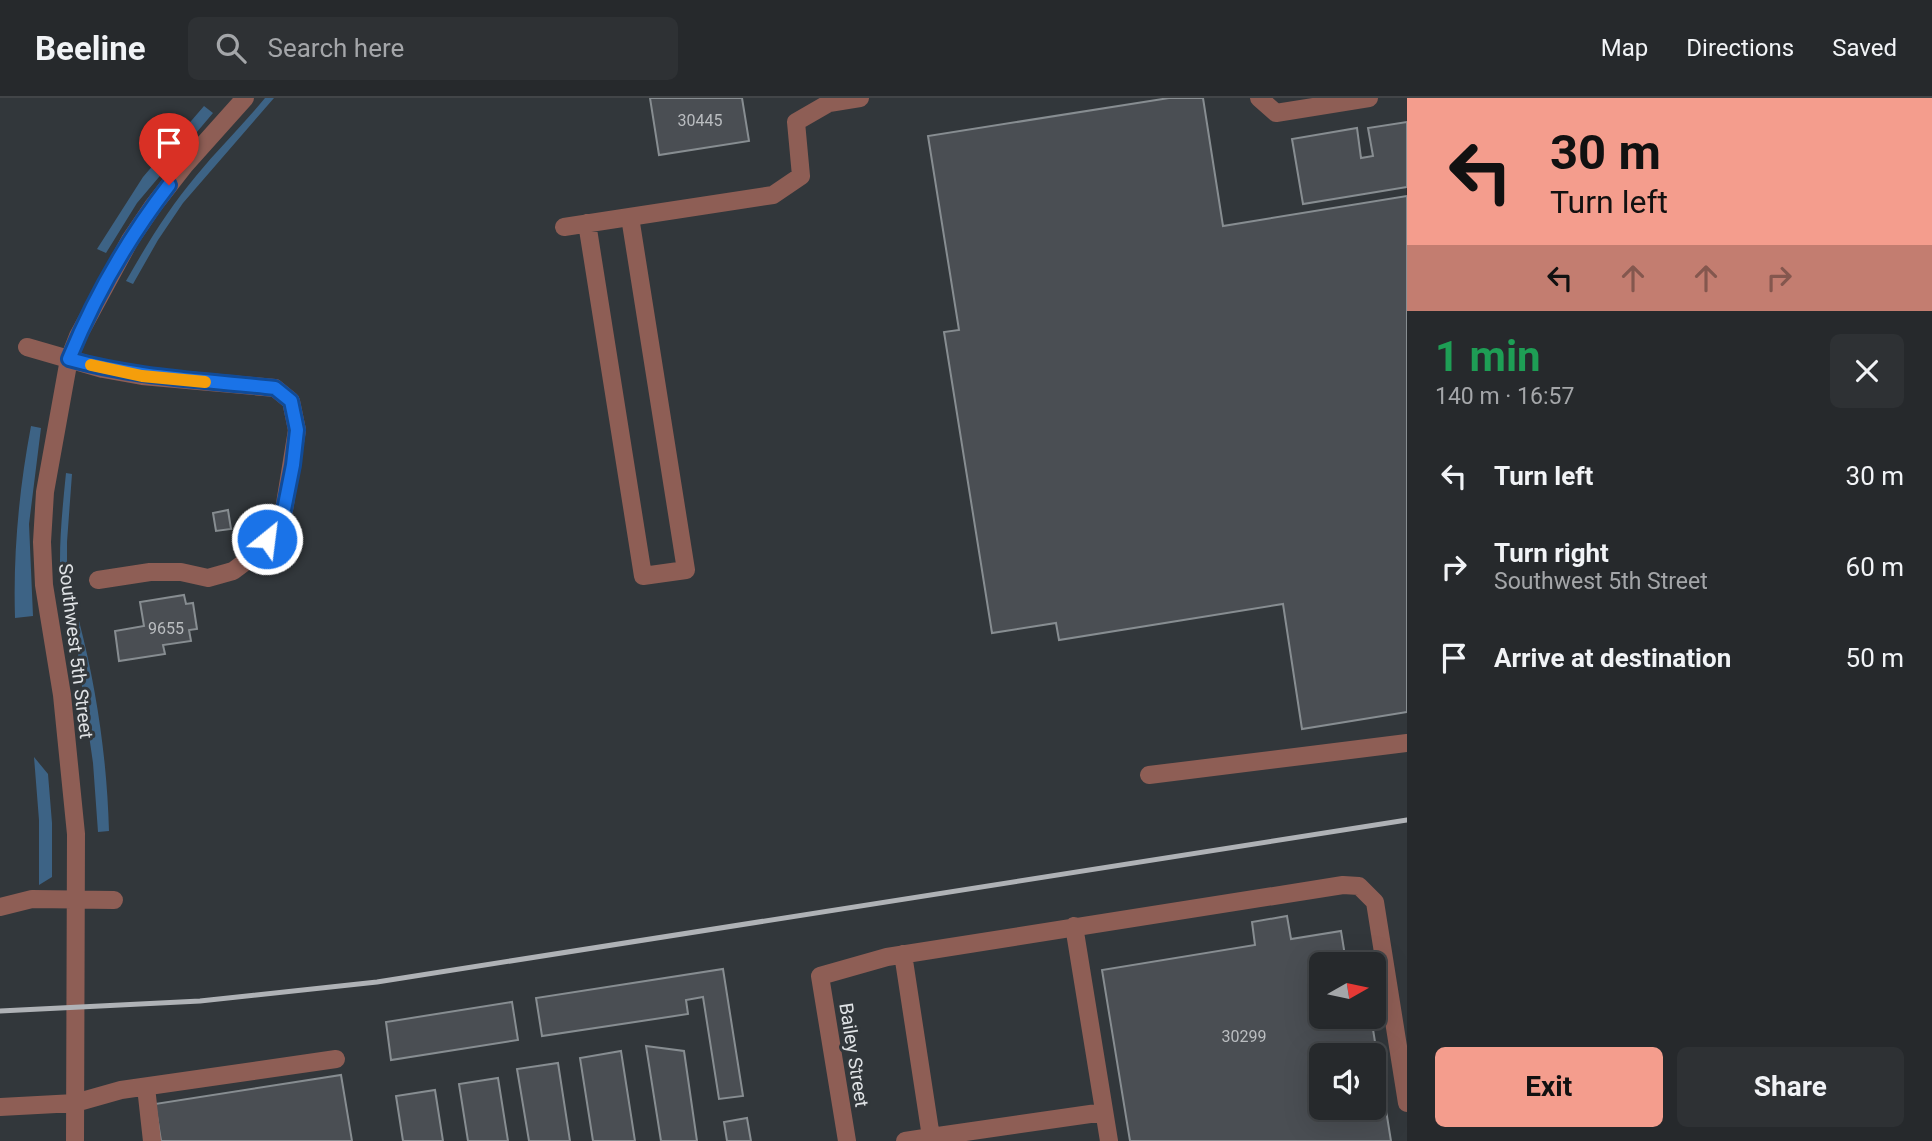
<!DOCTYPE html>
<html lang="en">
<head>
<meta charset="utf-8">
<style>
	body { margin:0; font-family:Roboto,sans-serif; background:#2e3134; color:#f1f3f6; height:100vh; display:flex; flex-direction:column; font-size:26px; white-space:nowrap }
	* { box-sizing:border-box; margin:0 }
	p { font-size:23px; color:#a4a6a9 }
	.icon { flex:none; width:38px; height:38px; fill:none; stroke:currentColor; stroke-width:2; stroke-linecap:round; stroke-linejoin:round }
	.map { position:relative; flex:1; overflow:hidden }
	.side { display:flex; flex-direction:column; background:#26292c; width:525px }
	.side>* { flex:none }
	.guide { background:#f49d8d; color:#111; overflow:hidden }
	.needle { width:46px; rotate:81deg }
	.controls { position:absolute; left:1309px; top:854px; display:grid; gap:14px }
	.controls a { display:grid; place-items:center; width:77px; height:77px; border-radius:10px; background:#26292c; box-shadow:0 7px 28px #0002,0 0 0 2px #424548; font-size:35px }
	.pin { position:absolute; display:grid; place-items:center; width:60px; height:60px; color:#fff; margin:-72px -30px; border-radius:50% 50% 50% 0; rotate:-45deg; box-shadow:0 0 7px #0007 }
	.pin .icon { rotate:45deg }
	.me { position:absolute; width:77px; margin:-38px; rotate:29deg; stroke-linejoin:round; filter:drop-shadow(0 0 5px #0008) }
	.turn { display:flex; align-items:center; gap:24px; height:147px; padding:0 28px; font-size:32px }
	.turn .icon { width:91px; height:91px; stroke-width:2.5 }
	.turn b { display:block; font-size:49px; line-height:60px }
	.lanes { display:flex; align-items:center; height:66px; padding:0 28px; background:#0003; justify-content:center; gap:35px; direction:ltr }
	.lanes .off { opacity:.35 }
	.round { display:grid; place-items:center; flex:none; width:74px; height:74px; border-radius:10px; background:#2e3134 }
	.head { display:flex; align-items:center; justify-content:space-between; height:119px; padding:0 28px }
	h1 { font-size:42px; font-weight:700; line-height:52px; color:#1e9e55 }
	.primary-button { display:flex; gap:14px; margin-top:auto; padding:14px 28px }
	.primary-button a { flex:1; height:80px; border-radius:10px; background:#f49d8d; color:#111; font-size:28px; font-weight:700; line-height:80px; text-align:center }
	.primary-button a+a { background:#2e3134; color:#f1f3f6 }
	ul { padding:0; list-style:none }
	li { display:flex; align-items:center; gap:21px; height:91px; padding:0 28px }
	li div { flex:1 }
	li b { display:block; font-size:26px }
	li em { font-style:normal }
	header { display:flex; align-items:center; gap:42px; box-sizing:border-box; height:98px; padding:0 35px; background:#26292c; border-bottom:2px solid #424548 }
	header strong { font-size:33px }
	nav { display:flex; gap:38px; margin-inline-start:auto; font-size:24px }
	.search { width:490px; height:63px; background:#2e3134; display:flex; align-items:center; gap:18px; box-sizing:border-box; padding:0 24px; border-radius:10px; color:#a4a6a9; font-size:26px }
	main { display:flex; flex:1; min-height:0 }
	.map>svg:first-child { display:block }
	.green { fill:#3d6385 }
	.building { fill:#4a4e53; stroke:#878d91; stroke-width:2; fill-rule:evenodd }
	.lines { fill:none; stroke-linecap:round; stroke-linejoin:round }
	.minor { stroke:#8e5e55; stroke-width:18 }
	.rail { stroke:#afb2b6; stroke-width:5 }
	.route-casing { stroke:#114b97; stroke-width:18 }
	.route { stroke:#1a73e8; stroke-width:12 }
	.slow { stroke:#f59e0b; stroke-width:12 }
	.labels { text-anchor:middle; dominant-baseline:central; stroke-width:6; stroke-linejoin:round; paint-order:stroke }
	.number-label { font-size:16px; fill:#babdc0 }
	.street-label { font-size:19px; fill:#dfe2e5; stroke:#32373b }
</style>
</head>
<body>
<header>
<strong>Beeline</strong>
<div class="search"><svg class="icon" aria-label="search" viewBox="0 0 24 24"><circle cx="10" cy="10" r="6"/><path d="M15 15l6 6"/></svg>Search here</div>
<nav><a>Map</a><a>Directions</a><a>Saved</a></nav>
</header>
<main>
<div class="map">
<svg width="1407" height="1043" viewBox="0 0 1407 1043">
	<rect width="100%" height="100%" fill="#32373b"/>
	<!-- green -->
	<path class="green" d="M265,0H274L183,105L158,142L133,186L126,183C147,146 169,110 196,78C218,51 243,27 265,0Z
		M204,8L213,15L137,105L106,155L97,151L143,79Z
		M31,328L41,330L29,426L33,518L15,520C13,455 19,392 31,328Z
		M66,375L72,376L67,444V529C55,479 61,425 66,375Z
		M79,523C97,592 107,662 109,733L98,734L93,665L78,561Z
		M34,659L48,676L52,725V779L39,787V722Z"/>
	<!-- building -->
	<path class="building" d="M650,0H742L749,43L659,57Z
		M1169,0H1203L1223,128L1407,98V614L1302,631L1283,506L1059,542L1056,525L992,535L944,234L959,232L928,38Z
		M1407,24V89L1303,106L1292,41L1357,30L1361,60L1373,58L1368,30Z
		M228,412L231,431L216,433L213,415Z
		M184,497L186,506L193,505L197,531L189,532L191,543L163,547L165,556L119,563L115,533L144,528L140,504Z
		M1287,818L1291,841L1341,833L1346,864L1362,861L1363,866H1321V919H1371L1391,1043H1130L1102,872L1255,847L1252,824ZM1321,957H1374V1010H1321Z
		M723,871L743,998L719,1001L703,899L686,902L688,916L542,938L536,900Z
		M512,904L518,942L391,962L386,924Z
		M646,948L684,953L697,1043H661Z
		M621,953L635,1043H593L580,960Z
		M558,965L570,1043H529L517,971Z
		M341,977L352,1043H161L155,1006Z
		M498,980L508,1043H468L459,986Z
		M435,992L443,1043H403L396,998Z
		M747,1020L751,1043H727L724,1024Z"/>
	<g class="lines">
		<!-- minor -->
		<path class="minor" d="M1259,0L1276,15L1369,0
			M587,125L643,478L686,472L630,119
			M564,129L773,97L801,78L796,24L829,5L860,0
			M27,249L103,271L142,278L275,290L291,303L297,332L284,412L267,441L249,461L233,473L208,480L181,474H150L98,482
			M1149,677L1407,645
			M0,809L32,801L114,802
			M1074,828L1109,1043
			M903,856L931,1039L905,1043
			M146,989L152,1043
			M0,1009L75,1005L121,992L336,961
			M931,1039L1104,1014
			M75,1043L76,736L62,597L44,487L42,444L45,394L69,261L78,238L130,142L153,108L185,67L245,0
			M847,1043L820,878L887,859L1343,787L1359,788L1375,804L1407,1005"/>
		<!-- rail -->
		<path class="rail" d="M0,913L200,903L377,884L1407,722"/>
	</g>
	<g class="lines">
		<!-- route casing -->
		<g class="route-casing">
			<path id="route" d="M169,87C129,139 94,200 69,261C137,280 205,282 275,290L291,303L297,332L293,367L284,412L267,441"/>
		</g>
		<!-- route -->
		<use href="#route" class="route"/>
		<!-- slow -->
		<path class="slow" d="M91,267L142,278L205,284"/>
	</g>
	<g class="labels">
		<!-- number labels -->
		<g class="number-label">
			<text x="700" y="22">30445</text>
			<text x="166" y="530">9655</text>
			<text x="1244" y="938">30299</text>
		</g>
		<!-- street labels -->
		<g class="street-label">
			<text transform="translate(76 553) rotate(83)">Southwest 5th Street</text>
			<text transform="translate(854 957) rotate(81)">Bailey Street</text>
		</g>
	</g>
</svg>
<div class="controls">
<a><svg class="needle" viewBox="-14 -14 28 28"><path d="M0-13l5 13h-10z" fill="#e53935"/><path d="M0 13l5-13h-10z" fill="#a4a6a9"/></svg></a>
<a><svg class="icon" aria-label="sound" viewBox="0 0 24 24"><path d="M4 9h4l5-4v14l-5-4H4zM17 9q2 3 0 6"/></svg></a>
</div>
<div class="pin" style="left:169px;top:87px;background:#d93025"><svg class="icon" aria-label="arrive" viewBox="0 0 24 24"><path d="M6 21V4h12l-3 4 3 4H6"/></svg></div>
<svg class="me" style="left:267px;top:441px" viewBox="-20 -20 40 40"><circle r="17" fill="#1a73e8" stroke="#fff" stroke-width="3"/><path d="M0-11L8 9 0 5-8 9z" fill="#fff"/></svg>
</div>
<section class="side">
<div class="guide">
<div class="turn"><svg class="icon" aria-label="left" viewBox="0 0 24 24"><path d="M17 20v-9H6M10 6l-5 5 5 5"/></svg><div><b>30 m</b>Turn left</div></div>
<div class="lanes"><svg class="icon" aria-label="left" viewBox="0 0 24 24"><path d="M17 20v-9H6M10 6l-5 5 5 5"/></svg><svg class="icon off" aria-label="ahead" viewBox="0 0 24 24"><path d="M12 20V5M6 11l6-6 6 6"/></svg><svg class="icon off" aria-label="ahead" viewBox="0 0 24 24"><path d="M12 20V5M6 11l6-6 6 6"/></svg><svg class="icon off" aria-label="right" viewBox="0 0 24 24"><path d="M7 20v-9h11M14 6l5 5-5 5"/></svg></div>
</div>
<div class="head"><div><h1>1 min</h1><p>140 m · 16:57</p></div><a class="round"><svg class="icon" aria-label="close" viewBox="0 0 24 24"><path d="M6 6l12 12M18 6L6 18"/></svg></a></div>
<ul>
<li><svg class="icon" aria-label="left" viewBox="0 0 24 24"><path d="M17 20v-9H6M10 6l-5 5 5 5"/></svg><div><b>Turn left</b></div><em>30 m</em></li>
<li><svg class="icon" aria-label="right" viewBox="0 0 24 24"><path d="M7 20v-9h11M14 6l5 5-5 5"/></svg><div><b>Turn right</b><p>Southwest 5th Street</p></div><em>60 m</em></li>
<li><svg class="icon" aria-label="arrive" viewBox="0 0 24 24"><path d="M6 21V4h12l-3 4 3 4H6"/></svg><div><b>Arrive at destination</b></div><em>50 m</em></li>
</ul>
<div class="primary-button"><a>Exit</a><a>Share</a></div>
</section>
</main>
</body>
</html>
